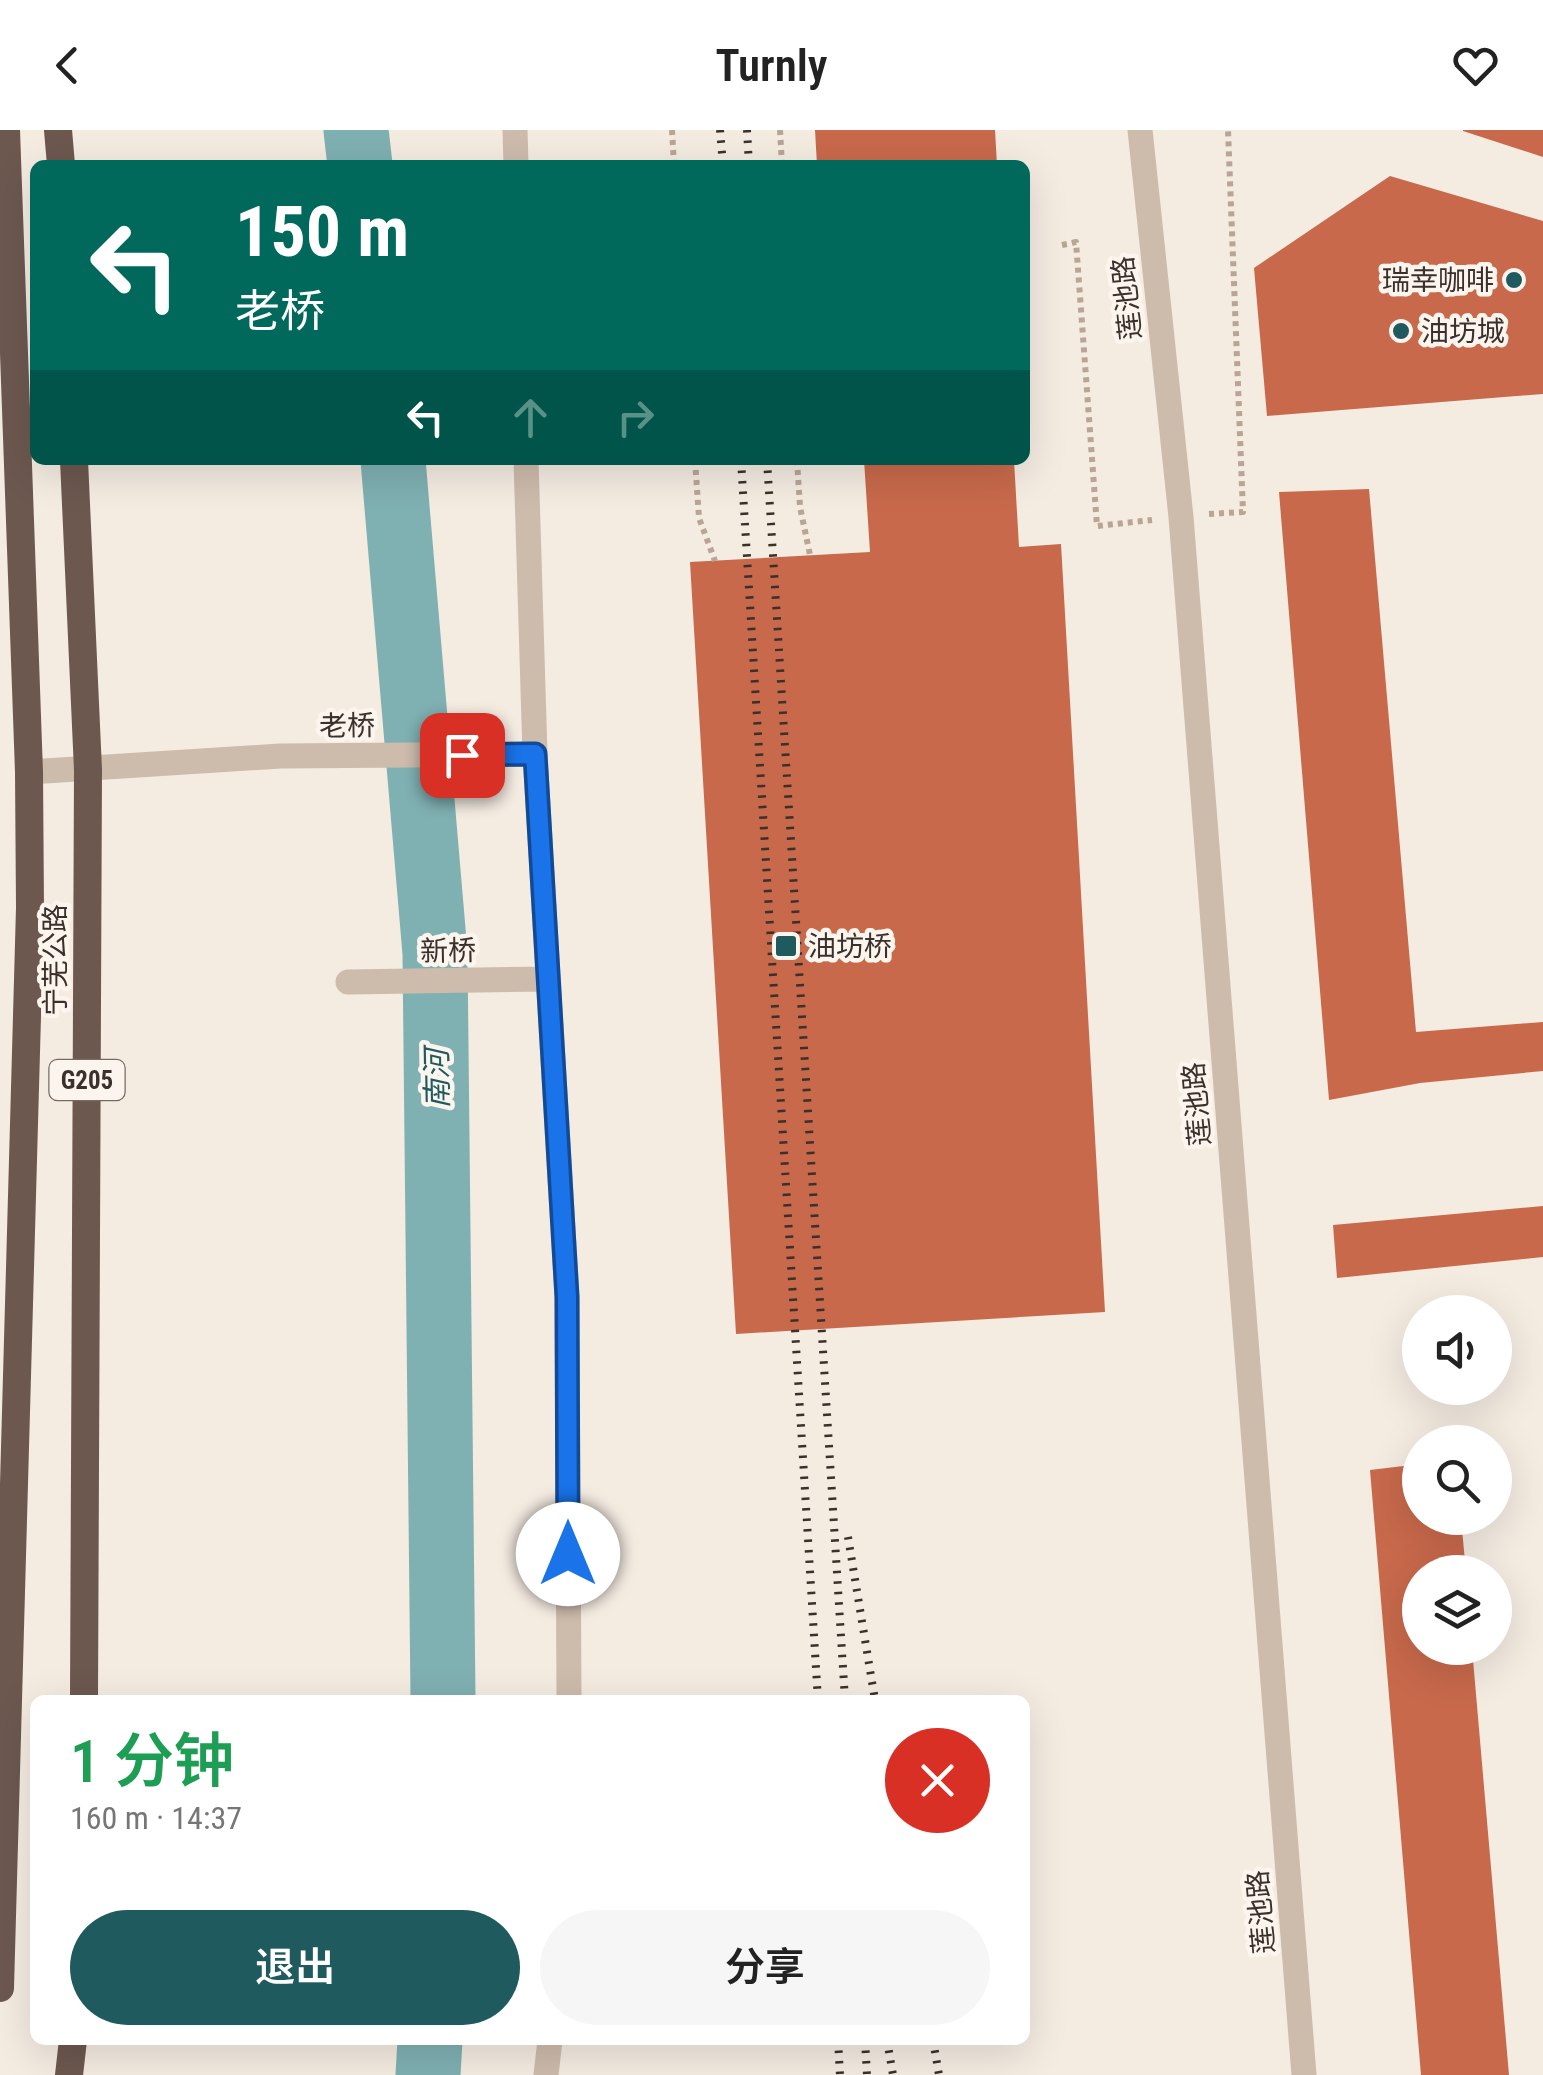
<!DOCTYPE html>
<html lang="zh">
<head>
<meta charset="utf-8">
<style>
	body { margin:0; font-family:"Roboto Condensed","Noto Sans SC",sans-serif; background:#f6f6f6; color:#222; height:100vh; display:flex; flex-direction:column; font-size:38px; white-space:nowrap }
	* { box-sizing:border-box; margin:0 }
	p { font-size:32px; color:#767676 }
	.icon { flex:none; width:55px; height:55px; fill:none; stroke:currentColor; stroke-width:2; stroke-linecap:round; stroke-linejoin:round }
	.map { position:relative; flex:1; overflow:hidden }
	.drawer { position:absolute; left:30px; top:1565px; width:1000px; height:350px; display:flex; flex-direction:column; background:#fff; border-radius:15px; box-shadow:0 10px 40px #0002 }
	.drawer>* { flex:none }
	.banner { position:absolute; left:30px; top:30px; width:1000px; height:305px; border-radius:15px; box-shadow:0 10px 40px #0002; background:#00695c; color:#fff; overflow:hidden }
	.buttons { position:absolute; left:1402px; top:1165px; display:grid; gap:20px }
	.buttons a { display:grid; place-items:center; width:110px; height:110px; border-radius:50%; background:#fff; box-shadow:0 10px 40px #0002; font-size:50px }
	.pin { position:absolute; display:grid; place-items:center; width:85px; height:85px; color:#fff; margin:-42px; border-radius:20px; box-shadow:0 5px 15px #0006 }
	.me { position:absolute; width:110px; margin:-55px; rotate:0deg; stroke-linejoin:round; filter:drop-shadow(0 0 8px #0008) }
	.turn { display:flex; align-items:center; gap:35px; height:210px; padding:0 40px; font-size:45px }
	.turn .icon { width:130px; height:130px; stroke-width:2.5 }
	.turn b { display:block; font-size:70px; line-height:85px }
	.lanes { display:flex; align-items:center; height:95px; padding:0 40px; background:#0003; justify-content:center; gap:50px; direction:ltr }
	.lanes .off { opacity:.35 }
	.round { display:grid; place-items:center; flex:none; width:105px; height:105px; border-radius:52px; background:#f6f6f6 }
	.summary { display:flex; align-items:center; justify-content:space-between; height:170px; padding:0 40px }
	h1 { font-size:60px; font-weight:600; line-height:75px; color:#1e9e55 }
	.cta { display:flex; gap:20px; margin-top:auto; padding:20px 40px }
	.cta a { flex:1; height:115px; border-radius:60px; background:#1f5a5e; color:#fff; font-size:40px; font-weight:600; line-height:115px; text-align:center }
	.cta a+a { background:#f6f6f6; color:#222 }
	header { display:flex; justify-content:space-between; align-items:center; height:130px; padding:0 40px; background:#fff; font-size:45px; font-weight:600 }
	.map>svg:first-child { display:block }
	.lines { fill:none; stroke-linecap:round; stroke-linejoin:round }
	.river { stroke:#7fb0b2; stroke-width:65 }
	.building { fill:#c8694b }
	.path { stroke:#b9a596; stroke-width:6; stroke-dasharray:5 5; stroke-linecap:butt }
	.minor { stroke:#cdbbac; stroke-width:25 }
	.tertiary { stroke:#cdbbac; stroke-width:25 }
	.trunk { stroke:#6c584f; stroke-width:28 }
	.rail { stroke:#3b302b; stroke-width:8; stroke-dasharray:2.5 8; stroke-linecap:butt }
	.route-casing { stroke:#114b97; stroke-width:25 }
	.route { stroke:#1a73e8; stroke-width:18 }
	.poi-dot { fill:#1f5a5e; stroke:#fbf5ee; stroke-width:4 }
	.labels { text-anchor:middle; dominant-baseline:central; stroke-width:9; stroke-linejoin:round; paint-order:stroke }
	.shield { fill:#fbf5ee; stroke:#756b66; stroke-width:2.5 }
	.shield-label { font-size:25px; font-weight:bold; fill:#3b302b }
	.poi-label { font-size:28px; fill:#3b302b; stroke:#fbf5ee; text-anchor:start }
	.street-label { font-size:28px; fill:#3b302b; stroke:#fbf5ee }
	.water-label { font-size:30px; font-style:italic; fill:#1f5a5e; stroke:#fbf5ee }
</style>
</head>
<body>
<header><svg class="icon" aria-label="back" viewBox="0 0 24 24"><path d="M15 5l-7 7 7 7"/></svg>Turnly<svg class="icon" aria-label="heart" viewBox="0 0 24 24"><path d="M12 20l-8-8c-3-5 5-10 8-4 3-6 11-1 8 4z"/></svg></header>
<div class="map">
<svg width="1543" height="1945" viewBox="0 0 1543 1945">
	<rect width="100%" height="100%" fill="#f4ebe1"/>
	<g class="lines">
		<!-- river -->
		<path class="river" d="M356,0L360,35
			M393,330L435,823L443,1570
			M428,1945L430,1910"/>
	</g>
	<!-- building -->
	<path class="building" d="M815,0H995L997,35H817Z
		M1463,0H1543V27L1463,1Z
		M1390,46L1543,91V264L1267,286L1254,138Z
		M864,330H1014L1019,417L1061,414L1105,1182L736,1204L690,432L870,422Z
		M1369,359L1416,902L1543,892V941L1420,953L1329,970L1279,362Z
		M1543,1076V1127L1337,1148L1333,1095Z
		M1420,1334V1388H1461L1466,1442H1420V1518H1472L1509,1945H1421L1370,1340Z"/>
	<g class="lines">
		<!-- path -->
		<path class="path" d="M672,0L674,35
			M780,0L782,35
			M1062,115L1076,112L1097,396L1152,390
			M695,330L699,388L715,431
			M797,330L800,377L810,425
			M1209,384L1243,382L1228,0"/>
		<!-- minor -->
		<path class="minor" d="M515,0L516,35
			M526,330L535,624L567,1167L569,1570
			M29,642L280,626L535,624
			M348,852L548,849
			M546,1945L550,1910"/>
		<!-- tertiary -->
		<path class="tertiary" d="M1140,0L1181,387L1304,1945"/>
		<!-- trunk -->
		<path class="trunk" d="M58,0L61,35
			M74,330L88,640L84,1570
			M0,1858L30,778L29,642L6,0
			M69,1945L73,1910"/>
		<!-- rail -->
		<path class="rail" d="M720,0L723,35
			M747,0L749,35
			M741,330L818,1570
			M767,330L845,1570
			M848,1407L875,1570
			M838,1910L840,1945
			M865,1910L867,1945
			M887,1910L893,1945
			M933,1910L939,1945"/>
	</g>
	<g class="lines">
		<!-- route casing -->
		<g class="route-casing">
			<path id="route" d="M462,625L535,624L567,1167L568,1424"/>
		</g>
		<!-- route -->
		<use href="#route" class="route"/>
	</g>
	<!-- markers -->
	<g class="poi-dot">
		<circle cx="1514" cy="150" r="10"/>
		<circle cx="1401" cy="201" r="10"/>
		<rect x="774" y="804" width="24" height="24" rx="5"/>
	</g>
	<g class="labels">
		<!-- shield labels -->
		<rect class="shield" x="49.5" y="930" width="75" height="40" rx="8"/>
		<g class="shield-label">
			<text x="87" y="950">G205</text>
		</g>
		<!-- poi labels -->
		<g class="poi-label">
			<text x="1494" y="150" text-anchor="end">瑞幸咖啡</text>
			<text x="1421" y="201">油坊城</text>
			<text x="808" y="816">油坊桥</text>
		</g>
		<!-- street labels -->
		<g class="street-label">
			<text transform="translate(1127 168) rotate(-96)">莲池路</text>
			<text transform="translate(347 596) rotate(-1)">老桥</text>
			<text transform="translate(448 821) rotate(-1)">新桥</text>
			<text transform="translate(55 830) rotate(-90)">宁芜公路</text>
			<text transform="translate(1197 974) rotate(-95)">莲池路</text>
			<text transform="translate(1261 1782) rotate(-95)">莲池路</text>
		</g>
		<!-- water labels -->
		<g class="water-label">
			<text transform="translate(437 949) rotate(-91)">南河</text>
		</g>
	</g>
</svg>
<div class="buttons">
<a><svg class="icon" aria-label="sound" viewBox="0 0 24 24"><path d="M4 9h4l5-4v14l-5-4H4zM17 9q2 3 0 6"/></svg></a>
<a><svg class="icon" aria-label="search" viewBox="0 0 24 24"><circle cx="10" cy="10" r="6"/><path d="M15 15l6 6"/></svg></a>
<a><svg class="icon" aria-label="layers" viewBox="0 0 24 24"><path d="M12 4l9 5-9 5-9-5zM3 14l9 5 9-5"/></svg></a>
</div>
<div class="pin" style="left:462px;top:625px;background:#d93025"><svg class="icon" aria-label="arrive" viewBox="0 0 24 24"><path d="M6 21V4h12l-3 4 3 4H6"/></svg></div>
<svg class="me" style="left:568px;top:1424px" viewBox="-20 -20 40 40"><circle r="19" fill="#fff"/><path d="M0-13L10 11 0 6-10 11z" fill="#1a73e8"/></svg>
<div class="banner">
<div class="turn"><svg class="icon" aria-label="left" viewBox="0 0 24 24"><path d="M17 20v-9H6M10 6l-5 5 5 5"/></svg><div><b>150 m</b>老桥</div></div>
<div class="lanes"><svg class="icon" aria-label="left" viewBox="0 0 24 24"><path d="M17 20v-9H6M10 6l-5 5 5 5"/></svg><svg class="icon off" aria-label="ahead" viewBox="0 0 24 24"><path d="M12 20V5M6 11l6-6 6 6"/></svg><svg class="icon off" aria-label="right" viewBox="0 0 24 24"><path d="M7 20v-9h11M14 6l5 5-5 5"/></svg></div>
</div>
<section class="drawer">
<div class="summary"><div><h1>1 分钟</h1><p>160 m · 14:37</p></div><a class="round" style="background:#d93025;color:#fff"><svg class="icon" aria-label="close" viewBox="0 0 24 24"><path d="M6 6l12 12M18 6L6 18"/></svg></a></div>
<div class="cta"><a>退出</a><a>分享</a></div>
</section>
</div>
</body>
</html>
